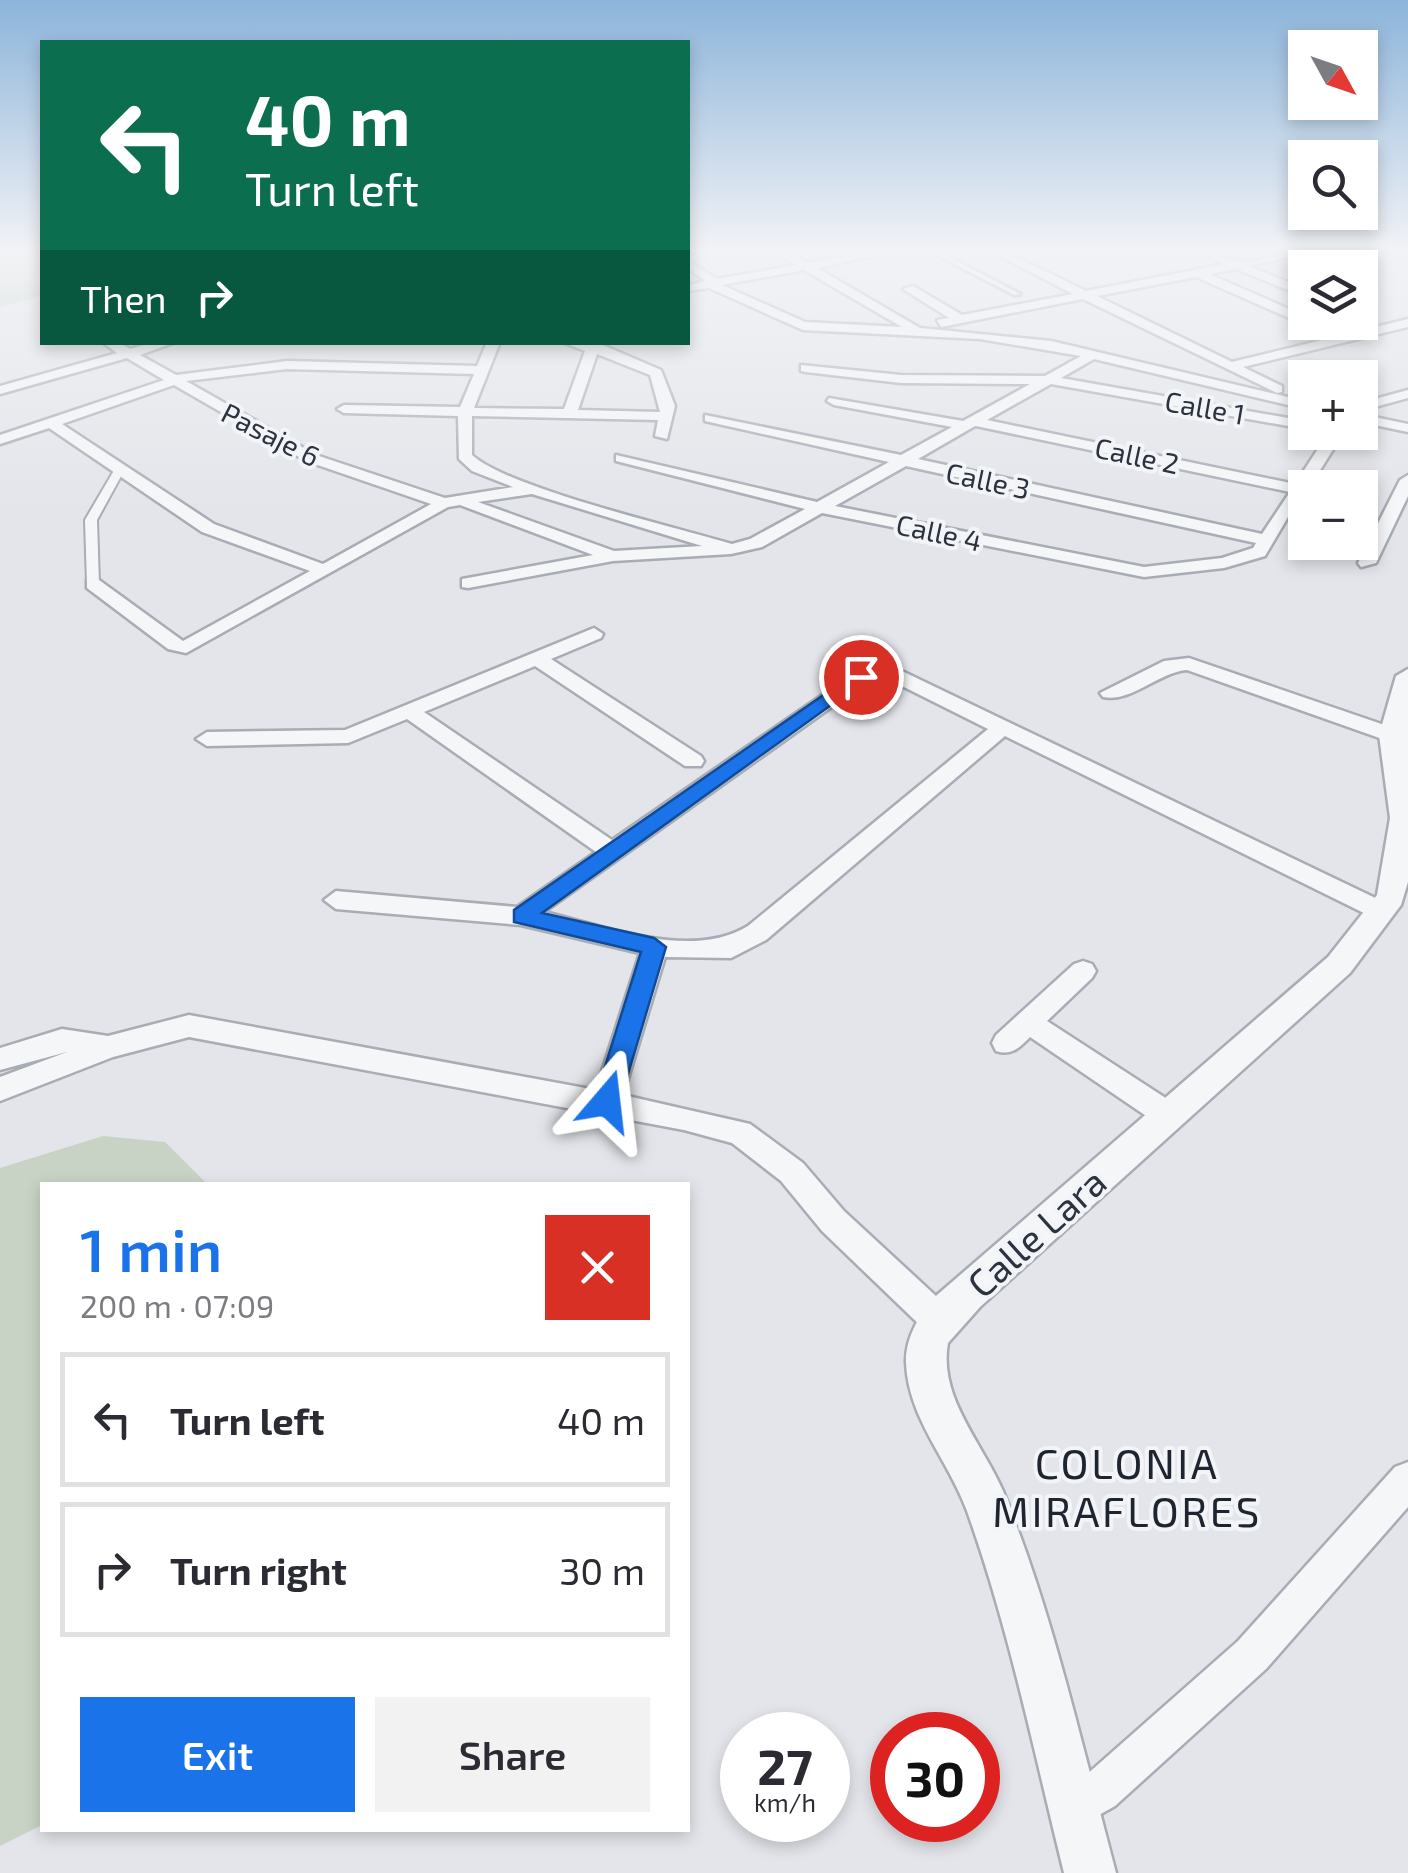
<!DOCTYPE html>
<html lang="en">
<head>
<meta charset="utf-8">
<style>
	body { margin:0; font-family:"Exo 2",sans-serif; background:#f2f2f3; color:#2b2b33; height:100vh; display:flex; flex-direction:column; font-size:38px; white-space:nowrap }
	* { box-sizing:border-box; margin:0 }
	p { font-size:32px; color:#7c7c81 }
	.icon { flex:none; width:55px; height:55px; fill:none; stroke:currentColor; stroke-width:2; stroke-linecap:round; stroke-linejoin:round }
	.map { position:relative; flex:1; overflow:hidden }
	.drawer { position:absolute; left:40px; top:1182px; width:650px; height:650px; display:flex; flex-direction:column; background:#fff; border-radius:0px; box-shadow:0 5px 15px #0003 }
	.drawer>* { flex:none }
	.hud { position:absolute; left:40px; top:40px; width:650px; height:305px; border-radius:0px; box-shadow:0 5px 15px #0003; background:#0b6e4f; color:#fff; overflow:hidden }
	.needle { width:65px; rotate:130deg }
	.buttons { position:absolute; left:1288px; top:30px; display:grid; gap:20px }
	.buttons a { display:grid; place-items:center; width:90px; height:90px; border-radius:0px; background:#fff; box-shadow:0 5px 15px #0003; font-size:50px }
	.speed { position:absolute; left:720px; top:1712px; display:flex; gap:20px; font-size:50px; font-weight:700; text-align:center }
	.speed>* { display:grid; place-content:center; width:130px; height:130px; border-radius:50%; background:#fff; box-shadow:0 5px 15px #0003; line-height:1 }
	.speed small { font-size:25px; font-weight:400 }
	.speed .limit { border:15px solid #d22; background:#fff; color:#111 }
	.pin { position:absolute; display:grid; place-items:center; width:85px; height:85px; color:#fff; margin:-42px; border:5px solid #fff; border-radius:50%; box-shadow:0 2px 10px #0007 }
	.me { position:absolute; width:110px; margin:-55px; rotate:17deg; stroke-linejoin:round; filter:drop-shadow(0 0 8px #0008) }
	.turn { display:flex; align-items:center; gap:35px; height:210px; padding:0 40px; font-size:45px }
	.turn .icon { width:130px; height:130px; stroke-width:2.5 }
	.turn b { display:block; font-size:70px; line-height:85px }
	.then { display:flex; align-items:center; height:95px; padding:0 40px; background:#0003; gap:20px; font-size:38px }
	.round { display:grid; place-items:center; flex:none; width:105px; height:105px; border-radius:0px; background:#f2f2f3 }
	.overview { display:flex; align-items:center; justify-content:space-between; height:170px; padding:0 40px }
	h1 { font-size:60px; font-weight:600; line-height:75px; color:#1a73e8 }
	.button { display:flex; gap:20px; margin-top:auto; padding:20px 40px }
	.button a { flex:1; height:115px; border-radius:0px; background:#1a73e8; color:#fff; font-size:40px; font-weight:600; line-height:115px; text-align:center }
	.button a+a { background:#f2f2f3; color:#2b2b33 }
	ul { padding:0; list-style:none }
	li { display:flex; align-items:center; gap:30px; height:135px; margin:0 20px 15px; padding:0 20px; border:5px solid #e1e1e2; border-radius:0px }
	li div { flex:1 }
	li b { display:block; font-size:38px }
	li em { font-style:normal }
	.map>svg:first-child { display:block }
	.green { fill:#c8d3c5 }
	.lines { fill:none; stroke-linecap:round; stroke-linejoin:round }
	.service-casing { stroke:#a8acb4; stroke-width:6 }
	.pedestrian-casing { stroke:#a8acb4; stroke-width:4 }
	.minor-casing { stroke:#a8acb4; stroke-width:5 }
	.tertiary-casing { stroke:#a8acb4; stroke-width:5 }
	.service { fill:#f5f6f8; fill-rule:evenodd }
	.pedestrian { fill:#f5f6f8; fill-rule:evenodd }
	.minor { fill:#f5f6f8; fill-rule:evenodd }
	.tertiary { fill:#f5f6f8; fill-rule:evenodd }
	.route { fill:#1a73e8; stroke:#114b97; stroke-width:2.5 }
	.labels { text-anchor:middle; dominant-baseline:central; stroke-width:8; stroke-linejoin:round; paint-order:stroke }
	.far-street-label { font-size:28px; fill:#2c3340; stroke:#f2f4f7 }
	.near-street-label { font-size:38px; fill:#2c3340; stroke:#f2f4f7 }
	.near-neighbourhood-label { font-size:42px; letter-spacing:2.5px; fill:#1e2531; stroke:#f2f4f7 }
</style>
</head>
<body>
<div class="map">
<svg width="1408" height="1873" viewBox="0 0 1408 1873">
	<rect width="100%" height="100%" fill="#e3e5ea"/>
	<!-- green -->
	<path class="green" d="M0,249H42V296L0,307Z
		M103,1136L165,1142L208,1185H42V1825L0,1846V1168Z"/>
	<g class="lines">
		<!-- service casing -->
		<g class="service-casing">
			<path id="service" d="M925,249H933L1020,294L1015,295Z"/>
		</g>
		<!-- pedestrian casing -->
		<g class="pedestrian-casing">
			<path id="pedestrian" d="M121,464L126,467L97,520L99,584L93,588L87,584L85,520L116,467Z"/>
		</g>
		<!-- minor casing -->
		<g class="minor-casing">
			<path id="minor" d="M771,249H784L808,263L881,249H905L817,268L920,328L1051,341L1305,401V409L1094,359L1061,378L1305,421V429L1051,384L987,420L1295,484L1329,432H1344L1309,488H1305L1265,556L1224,568L1144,577L822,513L762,547L731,554L613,561L468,588L462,587V579L593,555L460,505L448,507L186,653L168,649L87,588V580H99L183,641L310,571L202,532L49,428L0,444V435L164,380L127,358L0,394V386L117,353L102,342H118L130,349L154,342H176L140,355L176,375L287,361L477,366L487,342H500L474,408L564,409L585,351L562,342L598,343L661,370L675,406L667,439L655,436L658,420L472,416V455C508,488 675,527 732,544L750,539L805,509L616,461V455L817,502L889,462L705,421V415L901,455L952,427L834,405L827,401L829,398L963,421L1030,384L901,383L806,372L801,371V365L901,375L1045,376L1081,356L980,339L803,330L709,288L688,291V285L705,281L688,268V260L717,279L795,265ZM804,270L902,327L805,322L722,285ZM597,354L650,375L660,412L578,410ZM287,369L474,374L460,407L344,405L337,409L344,413L458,416L459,459L472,471L513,487L445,498L316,455L186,381ZM174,385L306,461L431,504L323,564L214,524L62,424ZM975,426H976L1290,492L1262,534L918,459ZM906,466L1256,543L1253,548L1222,558L1144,567L835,506ZM532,494L702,546L614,551L478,502Z
				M986,249H1000L1086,291L1225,264L1193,249C1210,249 1222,260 1238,261C1259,264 1298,249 1324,249L1249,266L1305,289V297L1236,269L1209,274L1305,316V322H1310L1305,325L1196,277L1097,296L1232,362L1408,319V327L1243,367L1282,386V392L1277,393L1083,299L941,327L937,320L949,318L903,289L913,286L962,315L1073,294Z
				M1408,390V398L1360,411V403Z
				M1360,414L1408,424V432L1360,422Z
				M1408,475V496L1376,563L1361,567L1358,563L1400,480Z
				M594,628L603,634L601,638L551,659L701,756L704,761L701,766H685L535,666L424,712L612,840L854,673L879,667L904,672L1392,906L1395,912L1383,921L1374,918L1005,736L766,940L731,958L665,957L623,1095L750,1124L803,1163L844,1211L950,1309L954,1320L950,1331L938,1336L926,1331L822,1231L781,1181L732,1143L684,1130L189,1037L113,1057L0,1101V1077L67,1052L0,1070V1048L62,1029L108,1036L189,1015L596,1090L640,953L521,925L336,909L324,900L336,891L517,907L596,852L407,719L348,743L207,746L196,739L207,732L345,730ZM879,679L892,681L988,729L748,926C691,961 605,926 544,912L868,681Z
				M1189,658L1399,730L1402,735L1399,740H1385L1187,670C1159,672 1131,703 1103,697L1100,693L1164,661Z
				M1083,961L1092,964L1096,971L1092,978L1047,1021L1178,1106L1182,1115L1178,1124L1168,1127L1158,1124L1030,1037C1019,1048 1012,1056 996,1051L992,1043L996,1035L1074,964Z
				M1408,1462V1507L1266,1669L1115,1806L1074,1829L1059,1823L1053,1808L1059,1793L1085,1776L1238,1641L1395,1467Z"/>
		</g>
		<!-- tertiary casing -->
		<g class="tertiary-casing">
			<path id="tertiary" d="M1408,669V882L1401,905L1350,973L980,1307L948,1343C938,1397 983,1444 1003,1491C1053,1613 1082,1746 1116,1873H1064C1034,1752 1009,1628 967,1511C949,1461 908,1418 906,1363C905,1338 920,1313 937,1295L1328,957L1377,895L1390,818L1379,735L1396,676Z"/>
		</g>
		<!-- service -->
		<use href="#service" class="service"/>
		<!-- pedestrian -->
		<use href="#pedestrian" class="pedestrian"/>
		<!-- minor -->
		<use href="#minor" class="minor"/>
		<!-- tertiary -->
		<use href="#tertiary" class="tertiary"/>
	</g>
	<!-- sky -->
	<linearGradient id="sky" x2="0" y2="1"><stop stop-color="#8cb4da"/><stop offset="0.49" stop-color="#f2f3f6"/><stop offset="1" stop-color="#f2f3f6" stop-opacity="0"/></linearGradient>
	<rect width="1408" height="511" fill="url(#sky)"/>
	<!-- route -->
	<path class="route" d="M855,673L870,677L542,913L654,938L666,947L620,1101L616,1109H598L594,1101L641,952L514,922V910Z"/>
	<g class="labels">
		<!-- far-street labels -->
		<g class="far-street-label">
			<text transform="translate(1205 407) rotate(10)">Calle 1</text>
			<text transform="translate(271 434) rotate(27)">Pasaje 6</text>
			<text transform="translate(1137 455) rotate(12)">Calle 2</text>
			<text transform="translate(988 480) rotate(12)">Calle 3</text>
			<text transform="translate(939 532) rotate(12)">Calle 4</text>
		</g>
		<!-- near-street labels -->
		<g class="near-street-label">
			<text transform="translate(1036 1232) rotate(-42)">Calle Lara</text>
		</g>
		<!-- near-neighbourhood labels -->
		<g class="near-neighbourhood-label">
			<text x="1127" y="1462">COLONIA<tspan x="1127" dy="48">MIRAFLORES</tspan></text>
		</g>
	</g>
</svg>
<div class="buttons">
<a><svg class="needle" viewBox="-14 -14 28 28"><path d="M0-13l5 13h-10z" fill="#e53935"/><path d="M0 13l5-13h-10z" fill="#7c7c81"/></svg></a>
<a><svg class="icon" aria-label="search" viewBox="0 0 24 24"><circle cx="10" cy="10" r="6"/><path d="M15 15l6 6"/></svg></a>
<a><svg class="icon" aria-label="layers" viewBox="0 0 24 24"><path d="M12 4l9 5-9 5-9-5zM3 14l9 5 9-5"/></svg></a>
<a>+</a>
<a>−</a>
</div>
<div class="speed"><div>27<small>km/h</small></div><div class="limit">30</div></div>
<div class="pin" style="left:861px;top:677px;background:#d93025"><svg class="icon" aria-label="arrive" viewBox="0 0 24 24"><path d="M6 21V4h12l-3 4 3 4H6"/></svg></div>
<svg class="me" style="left:607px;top:1101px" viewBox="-20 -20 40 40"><path d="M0-17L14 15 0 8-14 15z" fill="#1a73e8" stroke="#fff" stroke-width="4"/></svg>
<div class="hud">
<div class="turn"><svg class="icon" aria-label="left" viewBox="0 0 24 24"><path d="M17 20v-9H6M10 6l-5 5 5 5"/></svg><div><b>40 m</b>Turn left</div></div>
<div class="then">Then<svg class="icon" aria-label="right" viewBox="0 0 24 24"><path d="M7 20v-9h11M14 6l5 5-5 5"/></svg></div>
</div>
<section class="drawer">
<div class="overview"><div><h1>1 min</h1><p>200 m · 07:09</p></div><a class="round" style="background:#d93025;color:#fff"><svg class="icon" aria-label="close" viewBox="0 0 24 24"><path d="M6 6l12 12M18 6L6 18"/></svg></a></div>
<ul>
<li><svg class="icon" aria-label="left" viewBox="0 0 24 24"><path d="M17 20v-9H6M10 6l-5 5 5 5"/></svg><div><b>Turn left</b></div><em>40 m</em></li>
<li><svg class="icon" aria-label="right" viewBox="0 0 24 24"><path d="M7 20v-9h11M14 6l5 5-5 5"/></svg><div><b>Turn right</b></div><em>30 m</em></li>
</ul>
<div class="button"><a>Exit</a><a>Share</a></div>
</section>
</div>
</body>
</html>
